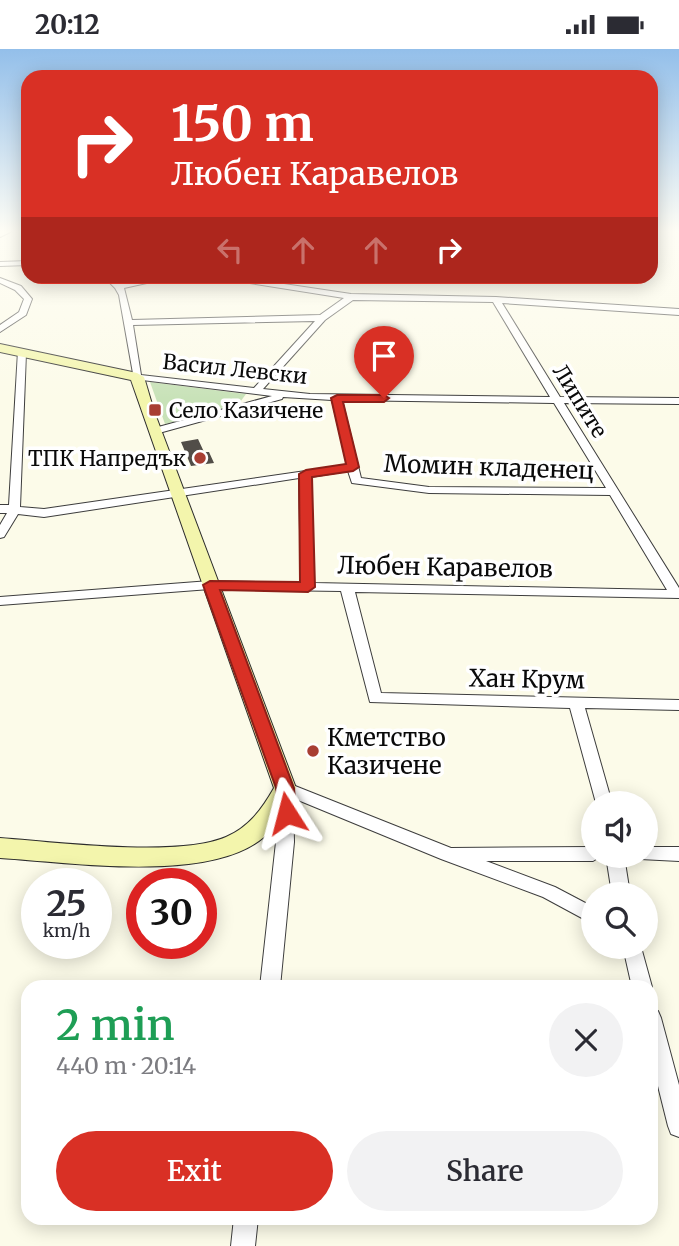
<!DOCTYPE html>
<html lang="en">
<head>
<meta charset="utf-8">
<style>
	body { margin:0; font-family:Merriweather,serif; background:#f2f2f3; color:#2b2b33; height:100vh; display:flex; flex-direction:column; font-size:26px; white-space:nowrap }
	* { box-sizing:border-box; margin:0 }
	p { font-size:23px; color:#7c7c81 }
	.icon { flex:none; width:38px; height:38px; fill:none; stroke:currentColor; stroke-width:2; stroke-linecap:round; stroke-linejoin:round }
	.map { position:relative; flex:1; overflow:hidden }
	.details { position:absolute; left:21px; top:931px; width:637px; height:245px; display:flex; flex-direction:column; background:#fff; border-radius:21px; box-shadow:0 4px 18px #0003 }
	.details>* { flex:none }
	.hud { position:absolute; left:21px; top:21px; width:637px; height:214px; border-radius:21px; box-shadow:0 4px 18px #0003; background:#d93025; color:#fff; overflow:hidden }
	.controls { position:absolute; left:581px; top:742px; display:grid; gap:14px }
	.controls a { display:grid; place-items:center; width:77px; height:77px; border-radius:50%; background:#fff; box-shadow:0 4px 18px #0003; font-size:35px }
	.speed { position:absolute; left:21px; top:819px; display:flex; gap:14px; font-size:35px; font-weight:700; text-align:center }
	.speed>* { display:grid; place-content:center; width:91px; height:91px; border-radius:50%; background:#fff; box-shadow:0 4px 18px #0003; line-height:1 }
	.speed small { font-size:18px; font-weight:400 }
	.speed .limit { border:10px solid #d22; background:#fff; color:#111 }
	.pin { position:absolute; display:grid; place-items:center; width:60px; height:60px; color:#fff; margin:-72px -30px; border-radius:50% 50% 50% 0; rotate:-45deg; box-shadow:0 0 7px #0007 }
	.pin .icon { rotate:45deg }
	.me { position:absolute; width:77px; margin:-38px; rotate:351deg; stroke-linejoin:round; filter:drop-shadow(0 0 5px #0008) }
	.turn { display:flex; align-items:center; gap:24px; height:147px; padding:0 35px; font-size:32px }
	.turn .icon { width:91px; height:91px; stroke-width:2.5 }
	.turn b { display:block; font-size:49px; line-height:60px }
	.lanes { display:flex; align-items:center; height:66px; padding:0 35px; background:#0003; justify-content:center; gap:35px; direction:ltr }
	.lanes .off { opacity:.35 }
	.round { display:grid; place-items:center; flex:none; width:74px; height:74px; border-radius:37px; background:#f2f2f3 }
	.summary { display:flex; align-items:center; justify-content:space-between; height:119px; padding:0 35px }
	h1 { font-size:42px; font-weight:600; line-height:52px; color:#1e9e55 }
	.action { display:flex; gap:14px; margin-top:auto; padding:14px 35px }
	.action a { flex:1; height:80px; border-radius:42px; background:#d93025; color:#fff; font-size:28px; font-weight:600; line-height:80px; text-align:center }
	.action a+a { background:#f2f2f3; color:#2b2b33 }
	.status { display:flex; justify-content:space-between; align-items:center; height:49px; padding:0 35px; background:#fff; direction:ltr }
	.status svg { height:19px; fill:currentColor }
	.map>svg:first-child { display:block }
	.green { fill:#c8e2b8 }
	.building { fill:#514d48 }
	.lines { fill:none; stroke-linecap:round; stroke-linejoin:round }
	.street-casing { stroke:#3d3d3d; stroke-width:2 }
	.secondary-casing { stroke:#2c2c2c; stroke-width:2 }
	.street { fill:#fff; fill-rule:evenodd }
	.secondary { fill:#f3f5ac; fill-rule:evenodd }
	.route { fill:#d93025; stroke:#8d1f18; stroke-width:2 }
	.poi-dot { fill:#a83e33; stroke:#fff; stroke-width:2.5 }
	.labels { text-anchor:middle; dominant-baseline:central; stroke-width:7; stroke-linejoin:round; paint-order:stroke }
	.far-street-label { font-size:21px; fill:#0a0a0a; stroke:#fff }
	.far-poi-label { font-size:21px; fill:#0a0a0a; stroke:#fff; text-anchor:start }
	.street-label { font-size:24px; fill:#0a0a0a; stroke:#fff }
	.poi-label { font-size:24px; fill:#0a0a0a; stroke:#fff; text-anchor:start }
</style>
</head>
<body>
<div class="status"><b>20:12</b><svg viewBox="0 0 49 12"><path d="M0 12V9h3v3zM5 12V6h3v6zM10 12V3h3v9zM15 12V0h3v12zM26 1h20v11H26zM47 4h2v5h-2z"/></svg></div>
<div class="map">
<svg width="679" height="1197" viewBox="0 0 679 1197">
	<rect width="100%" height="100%" fill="#fcfbe9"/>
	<!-- green -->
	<path class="green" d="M150,333L246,345L238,356L165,375Z"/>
	<!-- building -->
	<path class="building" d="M198,390L204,403H209L214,414L191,417L181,393Z"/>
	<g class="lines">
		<!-- street casing -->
		<g class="street-casing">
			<path id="street" d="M2,182H12L0,188V183Z
				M28,212V216L0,217V213Z
				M104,228H112L121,235L160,228H174L124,239L132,271L320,266L344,249L225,230L221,228H237L351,245L496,248L679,260V266L502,254L560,348L679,349V355L564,354L679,539V549L355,543L381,644L679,651V661L585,659L612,754H596L570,659L370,653L341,542L210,540L0,556V548L210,532L301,534L299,429L44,468L18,465L4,488L0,489V476L7,464H0V456H9L18,302L26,304L20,458L44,460L347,416L332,351L283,348L282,350L159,384H151V380L272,347L134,330L119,246L115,239ZM353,251L493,253L550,348L310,345L263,340L325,271ZM315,272L254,339L141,326L133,276ZM342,351L554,354L606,439L429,438L361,429ZM348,422L352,434L429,444L610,446L667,541L314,534L311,428Z
				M0,229L21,237L32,250L26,266L0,283V276L19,263L24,250L15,241L0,234Z
				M285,733L451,799L593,798V807H601L593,812H486L555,838L593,858V875L543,848L441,810L293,749L294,793L280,938H260L276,793L277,739L279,735Z
				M646,798H679V812L640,810L638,807H646Z
				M606,807H624L630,845H612Z
				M623,898H641L652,938L651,940L632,938Z
				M651,960L658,962L661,969L679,1036V1088L671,1085L668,1077L651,1009Z
				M234,1169H258L255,1197H231Z"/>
		</g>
		<!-- secondary casing -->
		<g class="secondary-casing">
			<path id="secondary" d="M0,295L137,324L144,328L154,362L296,739C287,757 279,774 264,788C210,835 68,813 0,809V789C56,793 177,809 226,788C249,778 262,760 274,739L131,331L0,303Z"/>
		</g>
		<!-- street -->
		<use href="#street" class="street"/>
		<!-- secondary -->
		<use href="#secondary" class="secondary"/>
	</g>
	<!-- sky -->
	<linearGradient id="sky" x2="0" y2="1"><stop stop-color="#93bfea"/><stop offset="0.52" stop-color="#fefdf5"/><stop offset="1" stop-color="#fefdf5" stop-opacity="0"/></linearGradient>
	<rect width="679" height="350" fill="url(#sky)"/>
	<!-- route -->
	<path class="route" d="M337,346H384L389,349L384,353H343L359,418L353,422L312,428L315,538L308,543L220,541L294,739L296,764L294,769L287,772L280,769L276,739L203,536L210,532L300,533L299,425L306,421L346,415L331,349Z"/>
	<!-- markers -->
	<g class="poi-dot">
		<rect x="148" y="354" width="14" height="14" rx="3.5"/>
		<circle cx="200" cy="409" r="7"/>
		<circle cx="313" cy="702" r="7"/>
	</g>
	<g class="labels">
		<!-- far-street labels -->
		<g class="far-street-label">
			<text transform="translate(235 320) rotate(6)">Васил Левски</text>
			<text transform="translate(580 352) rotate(58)">Липите</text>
		</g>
		<!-- far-poi labels -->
		<g class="far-poi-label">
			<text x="169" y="361">Село Казичене</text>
			<text x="186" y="409" text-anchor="end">ТПК Напредък</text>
		</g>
		<!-- street labels -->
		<g class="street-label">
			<text transform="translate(489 418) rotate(2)">Момин кладенец</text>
			<text transform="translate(445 518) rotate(1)">Любен Каравелов</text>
			<text transform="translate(527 630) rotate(1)">Хан Крум</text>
		</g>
		<!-- poi labels -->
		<g class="poi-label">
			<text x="327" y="688">Кметство<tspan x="327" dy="28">Казичене</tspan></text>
		</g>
	</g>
</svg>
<div class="controls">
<a><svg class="icon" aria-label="sound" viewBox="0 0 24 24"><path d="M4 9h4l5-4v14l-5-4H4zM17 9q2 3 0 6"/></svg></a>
<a><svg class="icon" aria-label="search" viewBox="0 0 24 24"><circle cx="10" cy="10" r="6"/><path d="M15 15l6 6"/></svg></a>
</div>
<div class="speed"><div>25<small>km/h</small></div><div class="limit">30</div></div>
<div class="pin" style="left:384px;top:349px;background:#d93025"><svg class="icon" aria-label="arrive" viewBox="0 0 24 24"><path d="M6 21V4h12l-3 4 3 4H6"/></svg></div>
<svg class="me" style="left:287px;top:764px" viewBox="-20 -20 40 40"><path d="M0-17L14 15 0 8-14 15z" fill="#d93025" stroke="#fff" stroke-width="4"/></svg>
<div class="hud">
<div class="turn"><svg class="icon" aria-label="right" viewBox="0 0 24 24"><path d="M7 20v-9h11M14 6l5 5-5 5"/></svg><div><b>150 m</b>Любен Каравелов</div></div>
<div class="lanes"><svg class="icon off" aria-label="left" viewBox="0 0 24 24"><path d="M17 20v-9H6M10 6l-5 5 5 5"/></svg><svg class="icon off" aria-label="ahead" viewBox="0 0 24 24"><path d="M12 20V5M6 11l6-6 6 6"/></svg><svg class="icon off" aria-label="ahead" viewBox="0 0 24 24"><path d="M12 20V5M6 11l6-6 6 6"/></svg><svg class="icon" aria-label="right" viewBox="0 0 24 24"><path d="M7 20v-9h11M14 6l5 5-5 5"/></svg></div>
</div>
<section class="details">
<div class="summary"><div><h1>2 min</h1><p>440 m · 20:14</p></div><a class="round"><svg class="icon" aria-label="close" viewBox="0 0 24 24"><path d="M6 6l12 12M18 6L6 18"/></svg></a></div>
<div class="action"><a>Exit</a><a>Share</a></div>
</section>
</div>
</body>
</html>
